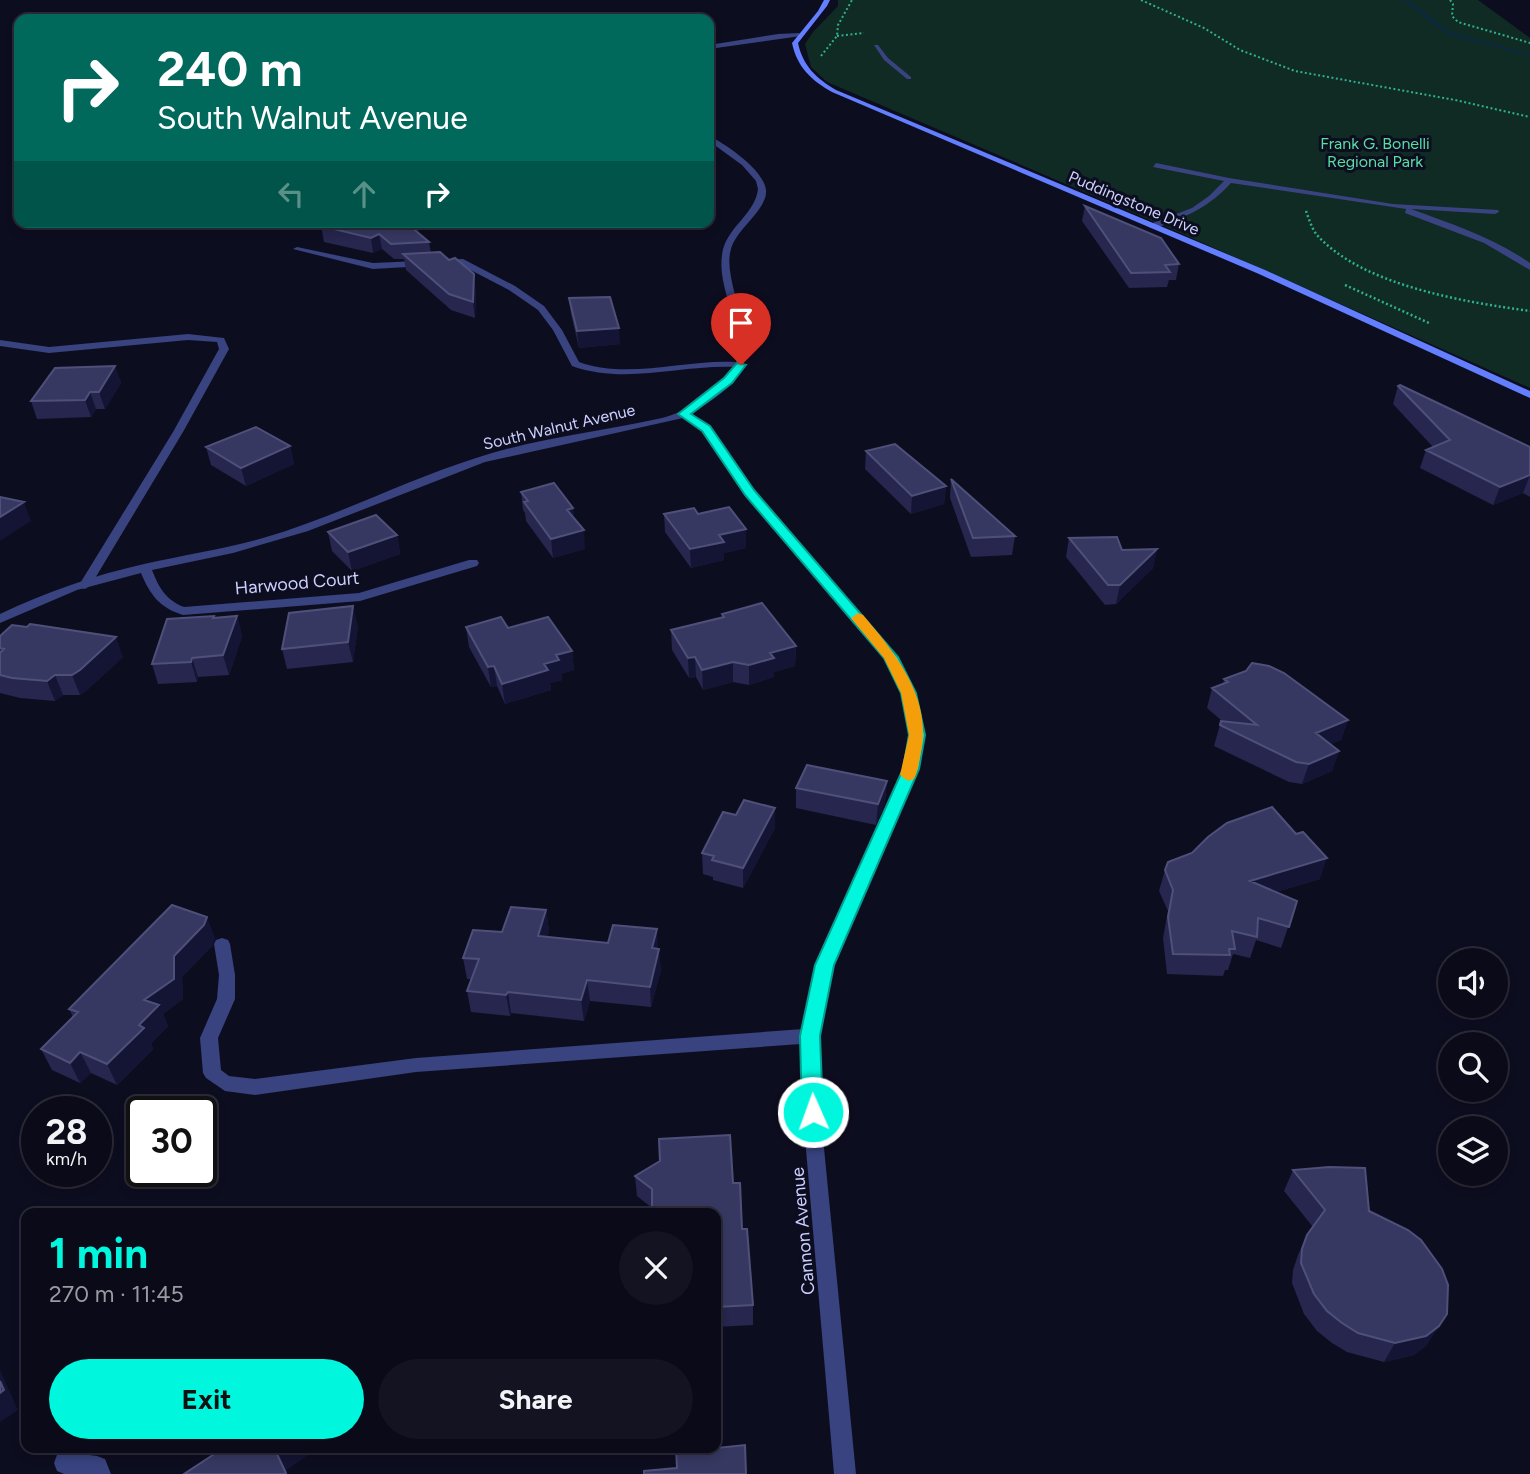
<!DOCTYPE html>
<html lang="en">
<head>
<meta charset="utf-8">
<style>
	body { margin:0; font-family:Figtree,sans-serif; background:#131321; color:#f1f3f6; height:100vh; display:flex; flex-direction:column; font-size:26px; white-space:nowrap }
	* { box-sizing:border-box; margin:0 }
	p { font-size:23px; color:#999aa2 }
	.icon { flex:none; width:38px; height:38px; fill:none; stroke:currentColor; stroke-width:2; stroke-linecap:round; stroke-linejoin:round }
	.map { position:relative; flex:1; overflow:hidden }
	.drawer { position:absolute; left:21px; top:1208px; width:700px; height:245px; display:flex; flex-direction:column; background:#0a0a18; border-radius:14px; box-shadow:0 4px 10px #0003,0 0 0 2px #2a2b37 }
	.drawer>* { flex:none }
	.top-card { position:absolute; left:14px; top:14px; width:700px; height:214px; border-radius:14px; box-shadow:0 4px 10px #0003,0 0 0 2px #2a2b37; background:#00695c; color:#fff; overflow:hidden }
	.buttons { position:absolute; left:1438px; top:948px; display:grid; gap:14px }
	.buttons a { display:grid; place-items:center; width:70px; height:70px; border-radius:50%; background:#0a0a18; box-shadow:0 4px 10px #0003,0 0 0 2px #2a2b37; font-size:35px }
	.speed { position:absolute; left:21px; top:1096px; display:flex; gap:14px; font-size:35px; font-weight:700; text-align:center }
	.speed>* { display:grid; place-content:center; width:91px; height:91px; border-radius:50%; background:#0a0a18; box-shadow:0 4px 10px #0003,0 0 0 2px #2a2b37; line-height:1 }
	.speed small { font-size:18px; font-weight:400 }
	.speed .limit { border:4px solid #111; border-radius:10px; background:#fff; color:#111 }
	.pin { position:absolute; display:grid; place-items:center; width:60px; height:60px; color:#fff; margin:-72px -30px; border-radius:50% 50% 50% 0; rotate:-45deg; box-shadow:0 0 7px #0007 }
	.pin .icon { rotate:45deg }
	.me { position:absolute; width:77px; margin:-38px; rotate:358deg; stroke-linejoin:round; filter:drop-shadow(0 0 5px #0008) }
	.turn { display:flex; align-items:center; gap:24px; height:147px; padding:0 28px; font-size:32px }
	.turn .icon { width:91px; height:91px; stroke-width:2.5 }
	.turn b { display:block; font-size:49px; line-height:60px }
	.lanes { display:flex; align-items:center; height:66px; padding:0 28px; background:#0003; justify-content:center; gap:35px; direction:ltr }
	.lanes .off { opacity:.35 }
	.round { display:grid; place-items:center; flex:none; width:74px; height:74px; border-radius:37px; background:#131321 }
	.overview { display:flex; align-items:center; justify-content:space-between; height:119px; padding:0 28px }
	h1 { font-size:42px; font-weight:700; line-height:52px; color:#01f6de }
	.button { display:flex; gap:14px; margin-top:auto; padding:14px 28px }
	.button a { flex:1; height:80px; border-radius:42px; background:#01f6de; color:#111; font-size:28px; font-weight:700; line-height:80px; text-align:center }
	.button a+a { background:#131321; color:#f1f3f6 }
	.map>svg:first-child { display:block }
	.green { fill:#102a24 }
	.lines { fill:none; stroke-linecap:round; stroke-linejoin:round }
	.stream { fill:#0b2941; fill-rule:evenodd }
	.path-far1 { stroke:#2eb18f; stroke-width:2; stroke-dasharray:2 2.5; stroke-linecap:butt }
	.path { stroke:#2eb18f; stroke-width:2.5; stroke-dasharray:2 2.5; stroke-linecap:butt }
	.lane { fill:#38437f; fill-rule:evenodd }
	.street { fill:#38437f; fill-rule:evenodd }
	.secondary { fill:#637efe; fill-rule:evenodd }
	.wall { fill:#26264e }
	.shaded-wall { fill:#141434 }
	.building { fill:#373861; stroke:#4f507a; stroke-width:2 }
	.route { fill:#01f6de; stroke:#01a090; stroke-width:2 }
	.slow { fill:#f59e0b }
	.labels { text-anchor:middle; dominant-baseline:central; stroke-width:6; stroke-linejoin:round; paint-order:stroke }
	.far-park-label { font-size:16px; fill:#59dea3; stroke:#0d0d20 }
	.far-street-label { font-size:16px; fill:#ccd0ff; stroke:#0d0d20 }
	.street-label { font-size:18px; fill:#ccd0ff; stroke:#0d0d20 }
</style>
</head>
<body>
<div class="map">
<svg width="1530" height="1474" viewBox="0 0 1530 1474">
	<rect width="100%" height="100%" fill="#0d0d20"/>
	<!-- green -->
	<path class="green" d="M838,0H1478L1530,38V388L1178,232L827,82L811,67L805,44L813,32L838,6Z"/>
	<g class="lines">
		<!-- stream -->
		<path class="stream" d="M1399,0L1411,2L1449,32L1530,54V56L1447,34L1409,4Z"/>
		<!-- path-far1 -->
		<path class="path-far1" d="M1141,0L1204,28L1240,50L1295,71L1455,100L1530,117
			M1450,0L1453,4L1452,16L1458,22L1530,43
			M837,36L864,33
			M821,56L837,36L838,25L852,0"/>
		<!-- path -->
		<path class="path" d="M1306,211C1309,219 1312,229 1317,235C1363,286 1465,302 1530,311
			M1345,285L1429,323"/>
		<!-- lane -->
		<path class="lane" d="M874,45H878L888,58L911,77V79H907L884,60Z
			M1156,163L1229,178L1393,204L1498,210L1499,212L1495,214L1411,209C1452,224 1494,238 1530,263V270L1484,243L1405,213L1406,209L1231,183C1210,207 1185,217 1156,228H1150V224L1192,208L1209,196L1224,181L1153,167Z
			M188,334L224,338L229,349L183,432L91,585L85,589L81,588L79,585L173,432L219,349L217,342L188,340L49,353L0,346V340L49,347Z
			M65,1452L97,1456L105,1459L111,1474H64L57,1471L54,1463L57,1455Z"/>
		<!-- street -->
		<path class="street" d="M799,33L801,36L709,49V45L778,34Z
			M709,136C726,144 764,170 766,190C768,209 736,229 731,249C727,262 731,277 734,291C752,360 757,373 691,414L710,426L754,491L897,657L916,693L924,735L918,769L832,965L819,1036L823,1138L856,1474H834L805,1138L801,1044L416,1072L255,1095L225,1091L206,1078L203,1073L200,1038L217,999L219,975L214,944L216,940L222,938L228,940L230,944L235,975V999L218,1038L221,1070L229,1076L255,1079L416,1058L803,1029L816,965L904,769L910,735L902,693L884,658L746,495L702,430L683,418L485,462L308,531L233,553L152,570C159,588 166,600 184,607L359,593L469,560H477L479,563L477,566L360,601L183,615C160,608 150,595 141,573L77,590L0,623V614C46,592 95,575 144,564C183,555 224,549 263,538C336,517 403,481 476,458C536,438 600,432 662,418C690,411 717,390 734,367C679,365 625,385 572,366L553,330L538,310L509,290L459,264L373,269L293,249L297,247L373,263L463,259L515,286L544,306L562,330L579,362C629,380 684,359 736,362C745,326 717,291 722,255C725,228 755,215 758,189L756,181L742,165L709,141Z"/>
		<!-- secondary -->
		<path class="secondary" d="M824,0H830L827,6L798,43C803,66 816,78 836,90L1265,270L1530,391V398L1259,274L832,92C811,80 797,67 792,43L818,11Z"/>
	</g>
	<!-- wall -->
	<path class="wall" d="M1085,206L1179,264L1176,280H1169L1167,287L1129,288L1082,221Z
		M324,222H434L417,231L429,242L431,253L476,290L475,318L451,310L406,270L404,259H394L382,249L373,253L324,242L321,226Z
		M569,298L620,344L579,348L571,314Z
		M115,366L121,383L105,409H96L91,417L37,419L31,401Z
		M1398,386L1530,447V497L1523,493L1493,505L1420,468L1426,450L1433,447L1393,404Z
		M290,446L294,464L246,486L211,465L206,447Z
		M866,451L946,486L944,504L911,514L865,469Z
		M951,479L1015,536L1012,555L971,557L950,498Z
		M521,492L573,508L574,519L585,549L553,558L526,521L525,513L523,510Z
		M664,514H698L746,548L724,553V560L691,568L665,532Z
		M328,532L397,535L400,554L352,571L332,551Z
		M1069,538L1122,550L1157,549L1153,568L1116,604L1105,605L1066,557Z
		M722,614L796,646L795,666L774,672V677L749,685L733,682L703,690L696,677L689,678L672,650L671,630L722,618Z
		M214,616V618L237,616L242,636L229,675L198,677L197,682L158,684L152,664Z
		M358,626L353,662L287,669L282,649Z
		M466,627L508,628L572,651L574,670L561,674L562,680L550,683L551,690L505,704L497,686L491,687L469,647Z
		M0,636L123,657L87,690L80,695H63L55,701L20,698L0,693Z
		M1224,679L1348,720L1341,740L1331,744L1339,751L1332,771L1302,784L1289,782L1214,746L1221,721H1222L1207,708L1212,688L1223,684Z
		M887,781L885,802L876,825L796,808V788Z
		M736,815L775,828L743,888L713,880V877L703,874L702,853Z
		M1165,870L1320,879L1276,892L1297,901L1281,948L1256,940L1250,958L1233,954L1228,970H1225L1223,976L1167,974L1163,938L1168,911L1159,891Z
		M546,910L549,931L547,937L658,949L661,970L651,1007L590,1001L584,1021L511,1013L510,1016L471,1012L467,991L472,979H467L463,958L502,932Z
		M215,938L212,946L182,977L183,999L163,1014L168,1026L151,1043L153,1049L117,1085L91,1073L80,1083L52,1070L41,1049L73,1017L69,1009Z
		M1293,1170L1369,1211L1427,1345L1414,1355L1384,1362L1347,1352L1332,1343L1317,1331L1304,1314L1292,1283L1293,1270L1298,1255L1307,1235L1313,1227L1284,1191Z
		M635,1176L733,1183L742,1229L753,1305V1325L716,1327V1213L652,1208L637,1196Z"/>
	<!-- shaded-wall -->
	<path class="shaded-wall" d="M402,222H434L402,239L400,224Z
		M379,234L382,249L373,253L371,238Z
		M474,274L476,290L475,318L473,302Z
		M619,328L620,344L579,348L577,331Z
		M115,366L121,383L105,409L99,392Z
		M90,392L96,409L91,417L85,400Z
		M290,446L294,464L246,486L241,468Z
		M1530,475L1523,493L1493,505L1500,487Z
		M946,486L944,504L911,514L912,496Z
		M24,502L31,521L0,541V517Z
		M573,508L575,527L567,510Z
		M746,529V548L724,553V560L691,568L690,549L719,535Z
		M584,530L585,549L553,558L551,539Z
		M397,535L400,554L352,571L348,552Z
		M1157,549L1153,568L1116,604L1120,585Z
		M353,606L358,626L353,662L348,642Z
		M237,616L242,636L229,675L223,655Z
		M116,637L123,657L87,690L80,695L72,675Z
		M796,646L795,666L774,672V677L749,685V665L770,653Z
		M572,651L574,670L561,674L562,680L550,683L551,690L505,704L502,684L544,664L556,655Z
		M695,657L696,677L689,678L688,658Z
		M192,658L198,677L197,682L191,662Z
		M733,662V682L703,690L702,670Z
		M494,666L497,686L491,687L488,667Z
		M55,675L63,695L55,701L47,681Z
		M1348,720L1341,740L1310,754L1316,733Z
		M1339,751L1332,771L1302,784L1309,764Z
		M887,781L885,802L876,825L878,804Z
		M775,808V828L743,888V868Z
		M1327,858L1320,879L1244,901L1250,881Z
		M546,910L549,931L541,957L538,936Z
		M207,917L215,938L212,946L182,977L183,999L163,1014L168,1026L151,1043L153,1049L117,1085L107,1064L144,1000L174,956Z
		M657,929L658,950L652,948Z
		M659,949L661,970L651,1007L650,987Z
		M587,980L590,1001L584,1021L581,1000Z
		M508,992L511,1013L510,1016L506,995Z
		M80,1052L91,1073L80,1083L70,1063Z
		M1447,1314L1427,1345L1414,1355L1384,1362L1395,1343Z
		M0,1370L18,1410L0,1422Z
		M283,1447H320L285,1471L276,1452Z"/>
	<!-- building -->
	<path class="building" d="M1085,206L1161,238L1179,264L1165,265L1170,272L1131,273Z
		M324,222H402L400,224L410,226L429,242L391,244L379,234L371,238L321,226Z
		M440,252L449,260L455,258L474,274L473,302L449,294L403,254Z
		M610,297L619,328L577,331L569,298Z
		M115,366L99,392H90L85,400L31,401L55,368Z
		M1400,385L1530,447V475L1500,487L1426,450L1450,440L1398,386Z
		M256,427L290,446L241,468L206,447Z
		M895,444L946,486L912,496L866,451Z
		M951,479L1015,536L973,538Z
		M554,483L573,508L567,510L584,530L551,539L524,502L528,501L521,492Z
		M0,497L24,502L0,517Z
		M729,507L746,529L719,535L724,542L690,549L664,514L694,508L698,514Z
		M376,515L397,535L348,552L328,532Z
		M1117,537L1122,550L1157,549L1120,585H1108L1069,538Z
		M762,603L796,646L770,653L774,658L749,665L733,662L702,670L695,657L688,658L671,630L724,617L722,614Z
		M353,606L348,642L282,649L289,613Z
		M214,616L213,618L237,616L223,655L192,658L191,662L152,664L167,619Z
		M501,617L508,628L548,617L572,651L556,655L559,660L544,664L548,670L502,684L494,666L488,667L466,627Z
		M30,624L116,637L80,670L72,675H55L47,681L12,678L0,675V653L4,649L0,648V636L12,625L27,627Z
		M1252,663L1269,666L1284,673L1348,720L1316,733L1339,751L1309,764L1296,762L1220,725L1221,721L1257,725L1212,688L1228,682L1224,679L1246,671Z
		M807,765L887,781L878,804L796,788Z
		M744,800L775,808L743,868L712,860L714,856L702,853L723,812L736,815Z
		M1272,807L1296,834L1303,832L1327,858L1250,881L1297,901L1289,927L1258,918L1257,937L1232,931L1235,949H1229L1230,955L1173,954L1168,917L1173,890L1165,870L1168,862L1192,853L1208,837L1227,823Z
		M172,905L207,917L204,925L174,956V979L144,1000L159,1005L139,1025L144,1028L107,1064L80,1052L70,1063L41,1049L78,1012L69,1009Z
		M511,907L546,910L538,936L608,943L613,925L657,929L652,948L659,949L650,987L587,980L581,1000L508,992L506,995L467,991L479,959L463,958L473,930L502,932Z
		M730,1135L733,1183H740L742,1229H747L753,1305L716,1307V1213H652V1189L635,1176L660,1161L659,1139Z
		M1329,1167L1365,1168L1369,1211L1408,1230L1421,1240L1442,1269L1448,1285L1447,1314L1439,1326L1426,1336L1395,1343L1358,1333L1342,1323L1327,1311L1314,1294L1301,1263L1302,1249L1307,1235L1325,1210L1293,1170Z
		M0,1381L4,1390L0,1393Z
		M716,1429L717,1448L745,1445L746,1474H644V1471L677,1468L676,1447H716Z
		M225,1447H283L276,1452L286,1473L284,1474H184Z"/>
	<!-- route -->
	<path class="route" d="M737,363L746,365L732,383L691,414L710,426L754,490L898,657L916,693L925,735L919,769L834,965L820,1036L823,1112L820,1119L813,1121L805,1119L802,1112L800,1036L815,965L903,769L909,735L901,693L884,658L745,495L702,431L678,414L724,378Z"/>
	<!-- slow -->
	<path class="slow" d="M858,613L863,615C896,654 932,698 921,752C919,761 918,771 914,779L908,781L900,775L909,735L901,693L884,658L851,618Z"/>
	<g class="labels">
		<!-- far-park labels -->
		<g class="far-park-label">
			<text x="1375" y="143">Frank G. Bonelli<tspan x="1375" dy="18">Regional Park</tspan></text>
		</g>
		<!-- far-street labels -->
		<g class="far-street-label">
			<text transform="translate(1134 203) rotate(23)">Puddingstone Drive</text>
			<text transform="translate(559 427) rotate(-13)">South Walnut Avenue</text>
		</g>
		<!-- street labels -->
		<g class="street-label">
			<text transform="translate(297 583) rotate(-5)">Harwood Court</text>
			<text transform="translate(803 1231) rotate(-95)">Cannon Avenue</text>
		</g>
	</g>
</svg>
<div class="buttons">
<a><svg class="icon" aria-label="sound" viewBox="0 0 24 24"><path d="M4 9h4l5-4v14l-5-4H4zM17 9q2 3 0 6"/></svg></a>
<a><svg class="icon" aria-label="search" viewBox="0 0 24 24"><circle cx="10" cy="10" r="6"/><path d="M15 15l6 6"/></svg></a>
<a><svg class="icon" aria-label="layers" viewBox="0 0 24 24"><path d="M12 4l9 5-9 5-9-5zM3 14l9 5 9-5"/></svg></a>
</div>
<div class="speed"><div>28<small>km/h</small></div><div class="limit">30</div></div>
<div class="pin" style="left:741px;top:365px;background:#d93025"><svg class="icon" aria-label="arrive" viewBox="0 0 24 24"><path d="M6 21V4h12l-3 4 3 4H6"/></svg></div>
<svg class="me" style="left:813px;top:1112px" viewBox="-20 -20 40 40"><circle r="17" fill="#01f6de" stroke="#fff" stroke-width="3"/><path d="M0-11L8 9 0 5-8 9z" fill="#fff"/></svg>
<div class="top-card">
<div class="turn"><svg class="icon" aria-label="right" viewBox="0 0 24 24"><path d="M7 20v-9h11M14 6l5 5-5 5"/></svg><div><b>240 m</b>South Walnut Avenue</div></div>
<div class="lanes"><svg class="icon off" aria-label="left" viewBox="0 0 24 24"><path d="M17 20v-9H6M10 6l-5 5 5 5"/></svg><svg class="icon off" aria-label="ahead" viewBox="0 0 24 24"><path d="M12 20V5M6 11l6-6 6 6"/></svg><svg class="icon" aria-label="right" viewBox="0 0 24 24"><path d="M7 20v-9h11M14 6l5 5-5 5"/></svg></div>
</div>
<section class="drawer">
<div class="overview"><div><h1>1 min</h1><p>270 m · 11:45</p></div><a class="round"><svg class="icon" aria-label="close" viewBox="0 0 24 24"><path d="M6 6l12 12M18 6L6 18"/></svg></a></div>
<div class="button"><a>Exit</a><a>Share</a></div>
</section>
</div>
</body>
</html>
